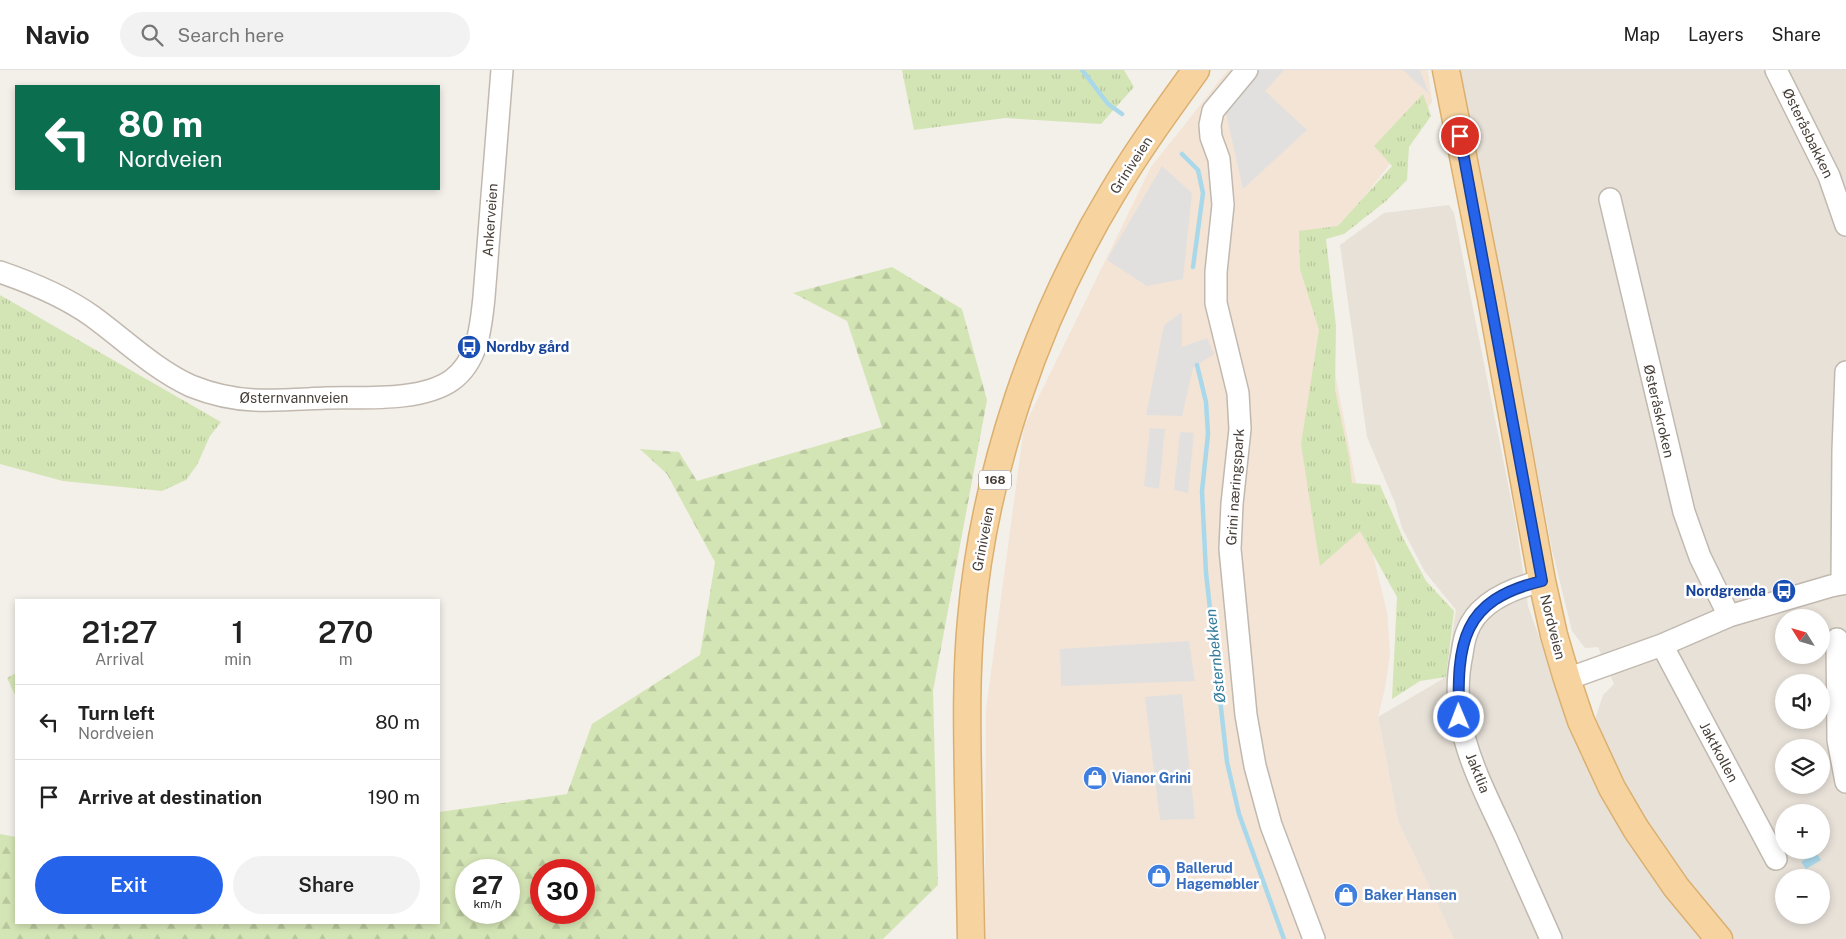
<!DOCTYPE html>
<html lang="en">
<head>
<meta charset="utf-8">
<style>
	body { margin:0; font-family:"Public Sans",sans-serif; background:#f2f2f2; color:#222; height:100vh; display:flex; flex-direction:column; font-size:19px; white-space:nowrap }
	* { box-sizing:border-box; margin:0 }
	p { font-size:16px; color:#767676 }
	.icon { flex:none; width:28px; height:28px; fill:none; stroke:currentColor; stroke-width:2; stroke-linecap:round; stroke-linejoin:round }
	.map { position:relative; flex:1; overflow:hidden }
	.drawer { position:absolute; left:15px; top:529px; width:425px; height:325px; display:flex; flex-direction:column; background:#fff; border-radius:0px; box-shadow:0 2px 8px #0003 }
	.drawer>* { flex:none }
	.guide { position:absolute; left:15px; top:15px; width:425px; height:105px; border-radius:0px; box-shadow:0 2px 8px #0003; background:#0b6e4f; color:#fff; overflow:hidden }
	.needle { width:32px; rotate:307deg }
	.controls { position:absolute; left:1775px; top:539px; display:grid; gap:10px }
	.controls a { display:grid; place-items:center; width:55px; height:55px; border-radius:50%; background:#fff; box-shadow:0 2px 8px #0003; font-size:25px }
	.speed { position:absolute; left:455px; top:789px; display:flex; gap:10px; font-size:25px; font-weight:700; text-align:center }
	.speed>* { display:grid; place-content:center; width:65px; height:65px; border-radius:50%; background:#fff; box-shadow:0 2px 8px #0003; line-height:1 }
	.speed small { font-size:12px; font-weight:400 }
	.speed .limit { border:8px solid #d22; background:#fff; color:#111 }
	.pin { position:absolute; display:grid; place-items:center; width:42px; height:42px; color:#fff; margin:-21px; border:2px solid #fff; border-radius:50%; box-shadow:0 1px 5px #0007 }
	.me { position:absolute; width:55px; margin:-28px; rotate:359deg; stroke-linejoin:round; filter:drop-shadow(0 0 4px #0008) }
	.turn { display:flex; align-items:center; gap:18px; height:105px; padding:0 20px; font-size:22px }
	.turn .icon { width:65px; height:65px; stroke-width:2.5 }
	.turn b { display:block; font-size:35px; line-height:42px }
	.eta { display:flex; justify-content:space-evenly; align-items:center; height:85px; text-align:center }
	.eta b { font-size:30px; font-weight:600; line-height:35px }
	.cta { display:flex; gap:10px; margin-top:auto; padding:10px 20px }
	.cta a { flex:1; height:58px; border-radius:30px; background:#2563eb; color:#fff; font-size:20px; font-weight:600; line-height:58px; text-align:center }
	.cta a+a { background:#f2f2f2; color:#222 }
	ul { padding:0; list-style:none }
	li { display:flex; align-items:center; gap:15px; height:75px; padding:0 20px; border-top:1px solid #e0e0e0 }
	li div { flex:1 }
	li b { display:block; font-size:19px }
	li em { font-style:normal }
	header { display:flex; align-items:center; gap:30px; box-sizing:border-box; height:70px; padding:0 25px; background:#fff; border-bottom:1px solid #e0e0e0 }
	header strong { font-size:24px }
	nav { display:flex; gap:28px; margin-inline-start:auto; font-size:18px }
	.search { width:350px; height:45px; background:#f2f2f2; display:flex; align-items:center; gap:12px; box-sizing:border-box; padding:0 18px; border-radius:28px; color:#767676; font-size:19px }
	.map>svg:first-child { display:block }
	.residential { fill:#e7e1d8; fill-rule:evenodd }
	.commercial { fill:#f3e4d6 }
	.grass { fill:url(#grass-tufts) }
	.forest { fill:url(#forest-firs); fill-rule:evenodd }
	.parking { fill:#e2e0de }
	.water { fill:#aad8eb }
	.lines { fill:none; stroke-linecap:round; stroke-linejoin:round }
	.stream { stroke:#aad8eb; stroke-width:4.5 }
	.minor-casing { stroke:#c1b9af; stroke-width:24 }
	.major-casing { stroke:#dbaf6f; stroke-width:29 }
	.minor { stroke:#fff; stroke-width:21 }
	.major { stroke:#f7d49f; stroke-width:26 }
	.route-casing { stroke:#184099; stroke-width:12 }
	.route { stroke:#2563eb; stroke-width:9 }
	.labels { text-anchor:middle; dominant-baseline:central; stroke-width:5; stroke-linejoin:round; paint-order:stroke }
	.shield { fill:#fff; stroke:#7e7974; stroke-width:1 }
	.shield-label { font-size:12px; font-weight:bold; fill:#473f38 }
	.street-label { font-size:14px; fill:#473f38; stroke:#fff }
	.transit-label { font-size:14px; font-weight:bold; fill:#164399; stroke:#fff; text-anchor:start }
	.shop-label { font-size:14px; font-weight:bold; fill:#366cbe; stroke:#fff; text-anchor:start }
	.water-label { font-size:15px; font-style:italic; fill:#347b9c; stroke:#fff }
</style>
</head>
<body>
<header>
<strong>Navio</strong>
<div class="search"><svg class="icon" aria-label="search" viewBox="0 0 24 24"><circle cx="10" cy="10" r="6"/><path d="M15 15l6 6"/></svg>Search here</div>
<nav><a>Map</a><a>Layers</a><a>Share</a></nav>
</header>
<div class="map">
<svg width="1846" height="869" viewBox="0 0 1846 869">
	<defs>
		<pattern id="grass-tufts" width="24" height="20" patternUnits="userSpaceOnUse" patternTransform="scale(1.25)"><rect width="24" height="20" fill="#d4e5b5"/><path d="M3 7l-1-3M5 7V3M7 7l1-3M15 17l-1-3M17 17v-4M19 17l1-3" fill="none" stroke="#b7c69c"/></pattern>
		<pattern id="forest-firs" width="22" height="20" patternUnits="userSpaceOnUse" patternTransform="scale(1.25)"><rect width="22" height="20" fill="#d4e5b5"/><path d="M5 1l3.5 6h-7zM16 11l3.5 6h-7z" fill="#b7c69c"/></pattern>
	</defs>
	<rect width="100%" height="100%" fill="#f3efe9"/>
	<!-- residential -->
	<path class="residential" d="M1458,0H1846V869H1454L1398,751L1378,647L1446,607L1456,540L1425,502L1402,458L1395,433L1367,367L1340,175L1384,143L1449,135L1454,143L1516,454L1528,536L1582,689L1603,625L1614,614L1598,577L1585,578L1572,561L1552,480L1484,118ZM1784,548H1821V585H1784ZM1784,612H1821V650H1784ZM1784,678H1821V715H1784ZM1784,742H1821V780H1784ZM1784,808H1821V845H1784Z"/>
	<!-- commercial -->
	<path class="commercial" d="M1228,0H1428L1432,32L1386,99L1337,161L1317,176L1327,262L1360,433L1387,542L1390,584L1385,618L1378,647L1398,751L1454,869H985L986,640L1024,357L1151,97Z"/>
	<!-- grass -->
	<path class="grass" d="M902,0H1124L1134,17L1101,54L1005,48L914,60Z
		M1423,24L1431,46L1409,77L1407,110L1386,131L1344,164L1326,169L1336,256L1335,319L1349,387L1352,413L1380,415L1403,468L1426,511L1454,541L1446,607L1420,611L1392,629L1397,527L1360,461L1320,496L1301,374L1319,260L1300,199L1299,161L1338,156L1392,96L1374,76Z
		M0,225L221,352L210,366L197,395L186,410L162,421L63,411L0,394Z
		M16,603V627L7,608Z"/>
	<!-- forest -->
	<path class="forest" d="M892,197L962,239L987,330L933,621L938,815L883,869H0V764L16,767V852H439V742L567,724L592,654L700,585L715,492L667,404L640,379L679,382L697,411L882,357L847,251L793,223ZM466,800H509V842H466ZM541,800H584V842H541Z"/>
	<!-- parking -->
	<path class="parking" d="M1257,0H1284L1265,21L1307,60L1243,119L1225,39Z
		M1403,0H1420L1429,24Z
		M1162,96L1192,123L1183,209L1147,216L1107,190Z
		M1182,242V277L1207,268L1214,284L1193,298L1182,346L1146,345L1164,255Z
		M1150,358L1165,359L1159,419L1144,416Z
		M1180,362L1194,363L1188,423L1174,420Z
		M1189,571L1195,611L1061,616L1060,579Z
		M1182,624L1195,749L1160,750L1145,627Z"/>
	<!-- water -->
	<path class="water" d="M1816,782L1821,790L1806,799L1801,792Z"/>
	<g class="lines">
		<!-- stream -->
		<path class="stream" d="M1082,0L1108,34L1122,44
			M1182,84L1198,100L1203,123L1193,197
			M1197,295L1206,332L1208,364L1202,421L1206,503L1227,692L1239,744L1284,869"/>
		<!-- minor casing -->
		<g class="minor-casing">
			<path id="minor" d="M1247,0L1213,41L1210,55L1211,67L1219,89L1223,135L1216,202V233L1238,323L1240,359L1232,434L1230,479L1246,645L1255,696L1271,755L1314,869
				M1776,0L1829,106L1846,155
				M1610,129L1684,442L1700,487L1729,546
				M0,202C32,213 64,226 92,246C125,270 154,299 191,316C211,324 233,329 254,330C278,331 302,329 326,328C363,327 421,332 452,310C478,291 481,257 484,227L502,0
				M1542,511C1513,518 1478,531 1467,562C1464,569 1463,577 1462,584C1447,654 1478,707 1506,768C1521,802 1536,835 1551,869
				M1842,514L1843,381L1846,302
				M1837,569L1838,670L1846,712
				M1662,575L1776,789
				M1567,609L1662,575L1729,546L1831,516L1846,513"/>
		</g>
		<!-- major casing -->
		<g class="major-casing">
			<path id="major" d="M1446,0L1491,228L1542,511L1554,565L1567,609L1581,651L1612,718L1636,759L1676,817L1719,869
				M971,869C970,817 969,764 968,712C967,658 966,603 971,550C984,402 1036,249 1113,122C1138,80 1167,40 1196,0"/>
		</g>
		<!-- minor -->
		<use href="#minor" class="minor"/>
		<!-- major -->
		<use href="#major" class="major"/>
	</g>
	<g class="lines">
		<!-- route casing -->
		<g class="route-casing">
			<path id="route" d="M1459,647C1457,573 1461,530 1542,511L1460,66"/>
		</g>
		<!-- route -->
		<use href="#route" class="route"/>
	</g>
	<!-- icons -->
	<defs>
		<g id="bus-disc" transform="scale(1.25)"><circle r="9.5" fill="#1a4fb4" stroke="#fff"/><path d="M-5-6H5V4H4V6H2V4H-2V6H-4V4H-5ZM-3.5-4V0h7V-4ZM-3.5 1.2v1.5H-2V1.2ZM2 1.2v1.5H3.5V1.2Z" fill="#fff"/></g>
		<g id="shop-disc" transform="scale(1.25)"><circle r="9.5" fill="#3f7fe0" stroke="#fff"/><path d="M-5-2.5h2.3a2.7 3.5 0 0 1 5.4 0H5L5.5 6h-11ZM-1.5-2.5h3a1.5 2.3 0 0 0-3 0Z" fill="#fff"/></g>
	</defs>
	<g fill-rule="evenodd">
		<use href="#bus-disc" x="469" y="277"/>
		<use href="#bus-disc" x="1784" y="521"/>
		<use href="#shop-disc" x="1095" y="708"/>
		<use href="#shop-disc" x="1159" y="806"/>
		<use href="#shop-disc" x="1346" y="825"/>
	</g>
	<g class="labels">
		<!-- shield labels -->
		<rect class="shield" x="979" y="400.5" width="32" height="19" rx="4"/>
		<g class="shield-label">
			<text x="995" y="410">168</text>
		</g>
		<!-- street labels -->
		<g class="street-label">
			<text transform="translate(1808 63) rotate(64)">Østeråsbakken</text>
			<text transform="translate(1131 95) rotate(-57)">Griniveien</text>
			<text transform="translate(490 150) rotate(-86)">Ankerveien</text>
			<text x="294" y="328">Østernvannveien</text>
			<text transform="translate(1659 341) rotate(77)">Østeråskroken</text>
			<text transform="translate(1235 417) rotate(-86)">Grini næringspark</text>
			<text transform="translate(983 469) rotate(-79)">Griniveien</text>
			<text transform="translate(1553 557) rotate(76)">Nordveien</text>
			<text transform="translate(1719 682) rotate(62)">Jaktkollen</text>
			<text transform="translate(1478 703) rotate(68)">Jaktlia</text>
		</g>
		<!-- transit labels -->
		<g class="transit-label">
			<text x="486" y="277">Nordby gård</text>
			<text x="1766" y="521" text-anchor="end">Nordgrenda</text>
		</g>
		<!-- shop labels -->
		<g class="shop-label">
			<text x="1112" y="708">Vianor Grini</text>
			<text x="1176" y="798">Ballerud<tspan x="1176" dy="16">Hagemøbler</tspan></text>
			<text x="1364" y="825">Baker Hansen</text>
		</g>
		<!-- water labels -->
		<g class="water-label">
			<text transform="translate(1215 586) rotate(-96)">Østernbekken</text>
		</g>
	</g>
</svg>
<div class="controls">
<a><svg class="needle" viewBox="-14 -14 28 28"><path d="M0-13l5 13h-10z" fill="#e53935"/><path d="M0 13l5-13h-10z" fill="#767676"/></svg></a>
<a><svg class="icon" aria-label="sound" viewBox="0 0 24 24"><path d="M4 9h4l5-4v14l-5-4H4zM17 9q2 3 0 6"/></svg></a>
<a><svg class="icon" aria-label="layers" viewBox="0 0 24 24"><path d="M12 4l9 5-9 5-9-5zM3 14l9 5 9-5"/></svg></a>
<a>+</a>
<a>−</a>
</div>
<div class="speed"><div>27<small>km/h</small></div><div class="limit">30</div></div>
<div class="pin" style="left:1460px;top:66px;background:#d93025"><svg class="icon" aria-label="arrive" viewBox="0 0 24 24"><path d="M6 21V4h12l-3 4 3 4H6"/></svg></div>
<svg class="me" style="left:1459px;top:647px" viewBox="-20 -20 40 40"><circle r="17" fill="#2563eb" stroke="#fff" stroke-width="3"/><path d="M0-11L8 9 0 5-8 9z" fill="#fff"/></svg>
<div class="guide">
<div class="turn"><svg class="icon" aria-label="left" viewBox="0 0 24 24"><path d="M17 20v-9H6M10 6l-5 5 5 5"/></svg><div><b>80 m</b>Nordveien</div></div>
</div>
<section class="drawer">
<div class="eta">
<div><b>21:27</b><p>Arrival</p></div>
<div><b>1</b><p>min</p></div>
<div><b>270</b><p>m</p></div>
</div>
<ul>
<li><svg class="icon" aria-label="left" viewBox="0 0 24 24"><path d="M17 20v-9H6M10 6l-5 5 5 5"/></svg><div><b>Turn left</b><p>Nordveien</p></div><em>80 m</em></li>
<li><svg class="icon" aria-label="arrive" viewBox="0 0 24 24"><path d="M6 21V4h12l-3 4 3 4H6"/></svg><div><b>Arrive at destination</b></div><em>190 m</em></li>
</ul>
<div class="cta"><a>Exit</a><a>Share</a></div>
</section>
</div>
</body>
</html>
